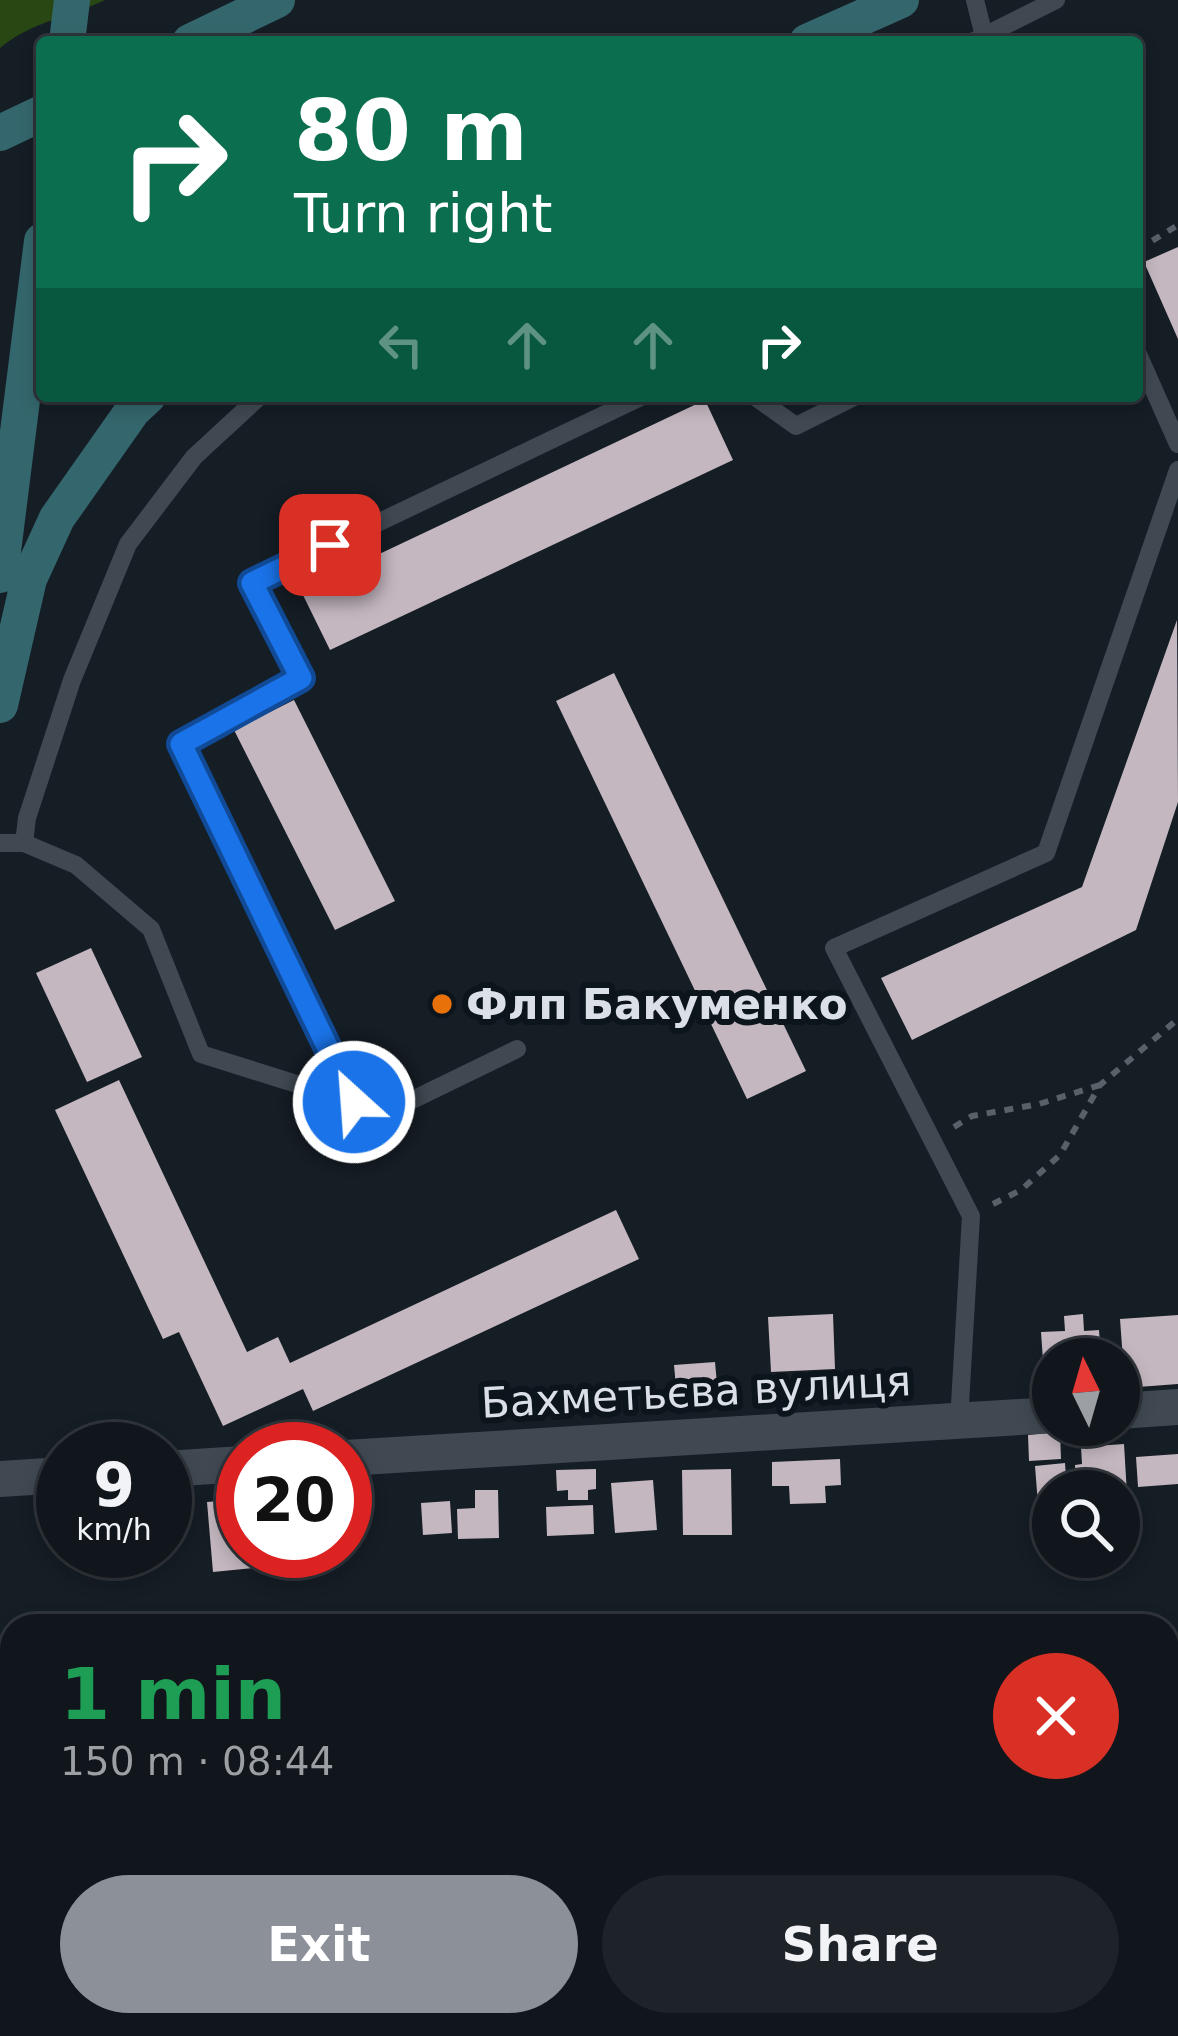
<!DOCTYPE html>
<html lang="en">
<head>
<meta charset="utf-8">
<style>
	body { margin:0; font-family:"DejaVu Sans",sans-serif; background:#1e2329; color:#f1f3f6; height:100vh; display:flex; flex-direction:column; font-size:45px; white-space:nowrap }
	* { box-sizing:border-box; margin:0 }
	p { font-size:39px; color:#9c9fa3 }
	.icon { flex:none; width:66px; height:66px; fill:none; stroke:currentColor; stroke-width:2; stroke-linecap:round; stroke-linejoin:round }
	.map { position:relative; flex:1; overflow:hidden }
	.sheet { position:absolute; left:0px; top:1614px; width:1179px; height:423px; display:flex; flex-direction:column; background:#10161c; border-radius:36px 36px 0 0; box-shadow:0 6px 18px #0003,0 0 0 3px #30353b }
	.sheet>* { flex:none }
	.banner { position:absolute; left:36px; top:36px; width:1107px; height:366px; border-radius:12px; box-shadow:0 6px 18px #0003,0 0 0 3px #30353b; background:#0b6e4f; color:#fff; overflow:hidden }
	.needle { width:78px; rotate:355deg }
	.buttons { position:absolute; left:1032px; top:1338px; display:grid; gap:24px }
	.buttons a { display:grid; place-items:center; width:108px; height:108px; border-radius:50%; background:#10161c; box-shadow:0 6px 18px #0003,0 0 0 3px #30353b; font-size:60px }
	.speed { position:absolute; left:36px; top:1422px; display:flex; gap:24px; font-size:60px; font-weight:700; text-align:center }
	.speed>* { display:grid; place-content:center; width:156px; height:156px; border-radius:50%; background:#10161c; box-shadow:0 6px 18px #0003,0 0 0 3px #30353b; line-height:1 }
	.speed small { font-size:30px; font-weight:400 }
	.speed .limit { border:18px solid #d22; background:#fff; color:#111 }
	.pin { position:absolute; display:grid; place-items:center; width:102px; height:102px; color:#fff; margin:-51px; border-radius:24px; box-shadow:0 6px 18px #0006 }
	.me { position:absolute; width:132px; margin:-66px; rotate:334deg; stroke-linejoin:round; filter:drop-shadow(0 0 9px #0008) }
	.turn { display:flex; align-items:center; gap:42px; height:252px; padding:0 60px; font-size:54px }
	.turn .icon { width:156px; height:156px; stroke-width:2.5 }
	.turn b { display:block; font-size:84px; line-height:102px }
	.lanes { display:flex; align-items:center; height:114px; padding:0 60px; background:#0003; justify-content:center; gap:60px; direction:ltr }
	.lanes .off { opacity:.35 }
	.round { display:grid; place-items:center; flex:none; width:126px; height:126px; border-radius:63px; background:#1e2329 }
	.overview { display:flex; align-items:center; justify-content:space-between; height:204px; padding:0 60px }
	h1 { font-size:72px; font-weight:600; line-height:90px; color:#1e9e55 }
	.primary-button { display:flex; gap:24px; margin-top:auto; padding:24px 60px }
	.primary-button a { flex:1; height:138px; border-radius:72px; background:#8c9099; color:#fff; font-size:48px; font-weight:600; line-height:138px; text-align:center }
	.primary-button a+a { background:#1e2329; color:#f1f3f6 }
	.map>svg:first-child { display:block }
	.green { fill:#294712 }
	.building { fill:#c4b7c0 }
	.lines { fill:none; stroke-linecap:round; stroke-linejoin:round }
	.path { stroke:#596068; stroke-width:6; stroke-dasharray:9 9; stroke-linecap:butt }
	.lane { stroke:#404952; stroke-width:18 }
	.street { stroke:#404952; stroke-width:36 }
	.secondary { stroke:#34676d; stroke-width:36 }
	.tram { stroke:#b9bfc5; stroke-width:3 }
	.route-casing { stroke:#114b97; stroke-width:30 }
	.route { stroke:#1a73e8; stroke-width:21 }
	.food-dot { fill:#e8710a; stroke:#0c141c; stroke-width:4.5 }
	.labels { text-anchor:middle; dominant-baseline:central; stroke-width:12; stroke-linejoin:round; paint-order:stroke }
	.poi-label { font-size:42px; font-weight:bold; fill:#dbe0e6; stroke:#0c141c; text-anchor:start }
	.street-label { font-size:42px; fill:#dbe0e6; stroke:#0c141c }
</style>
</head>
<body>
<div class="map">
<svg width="1178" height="2036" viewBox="0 0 1178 2036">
	<rect width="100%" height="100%" fill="#151d25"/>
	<!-- green -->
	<path class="green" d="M0,0H105C69,17 31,22 0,48Z
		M0,1915L12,1933V2025H50L51,2036H0Z"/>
	<!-- building -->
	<path class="building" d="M1178,247V339L1144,262Z
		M705,400L733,460L330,650L301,591Z
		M1177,620L1178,802L1136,930L912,1040L881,978L1082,887Z
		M614,673L806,1071L747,1099L556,701Z
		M294,700L395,901L335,930L234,730Z
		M91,948L142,1057L87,1082L36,973Z
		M119,1080L247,1352L278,1337L290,1363L616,1210L639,1259L313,1411L303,1389L223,1426L179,1332L163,1339L55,1110Z
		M833,1314L835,1369L771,1372L768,1317Z
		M1083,1314L1084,1331L1099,1330L1101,1359H1053V1375H1044L1041,1332L1065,1331L1064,1316Z
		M1178,1315V1384L1125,1388L1120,1319Z
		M715,1362L718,1395L677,1398L674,1365Z
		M1060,1432L1061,1459L1029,1461L1028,1435Z
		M1124,1444L1127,1494L1076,1491L1075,1465L1082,1464L1081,1447Z
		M1178,1454V1484L1138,1487L1136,1457Z
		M840,1459L841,1485L825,1486L826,1503L790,1504L789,1486H772V1462Z
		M1065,1463L1067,1491H1053V1516L1039,1517L1035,1466Z
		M596,1469V1489L588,1490V1500H568V1490L557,1491L556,1470Z
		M731,1469L732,1535H683L682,1470Z
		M653,1480L657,1530L615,1533L611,1483Z
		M345,1488H348L353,1545H345Z
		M475,1490H498L499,1538L458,1539L457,1509L475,1508Z
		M243,1499V1551H273L274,1566L213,1572L207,1502Z
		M450,1501L452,1533L423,1535L421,1503Z
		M593,1505L594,1534L547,1536L546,1507Z
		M253,2025H294L295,2036H254Z
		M358,2025H391L393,2036H360Z
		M559,2025H614L615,2036H560Z"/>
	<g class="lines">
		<!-- path -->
		<path class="path" d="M1137,250L1178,225
			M954,1127L972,1116L1039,1104L1100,1085
			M993,1204L1021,1190L1060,1155L1100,1085L1178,1019"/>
		<!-- lane -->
		<path class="lane" d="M975,0L984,36
			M972,42L1056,0
			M1137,352L1178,444
			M754,396L796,426L856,396
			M0,843H24L27,818L72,680L128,544L194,457L260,396
			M24,843L76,865L151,929L201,1054L354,1102L402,1105L517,1049
			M354,1102L181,744L301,678L252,583L643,396
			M959,1421L971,1216L834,948L1046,853L1178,470"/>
		<!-- street -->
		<path class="street" d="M1119,1411L1178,1407
			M345,1458L1053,1415
			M165,1469L243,1464
			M0,1479L63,1475
			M1167,1996L1178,1994
			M843,2036L932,2025"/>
		<!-- secondary -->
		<path class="secondary" d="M67,42L72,0
			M190,42L277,0
			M807,42L901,0
			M0,133L42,113
			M0,575L42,241
			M0,705L29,579L57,518L133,410L148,396"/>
		<!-- tram -->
		<path class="tram" d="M0,1962L12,1987
			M0,1995L7,2036"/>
	</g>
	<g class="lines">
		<!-- route casing -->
		<g class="route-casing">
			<path id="route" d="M330,545L252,583L301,678L181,744L354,1102"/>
		</g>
		<!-- route -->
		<use href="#route" class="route"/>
	</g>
	<!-- markers -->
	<circle class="food-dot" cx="442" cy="1004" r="12"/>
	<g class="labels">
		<!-- poi labels -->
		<g class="poi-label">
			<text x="466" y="1004">Флп Бакуменко</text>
		</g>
		<!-- street labels -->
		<g class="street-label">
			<text transform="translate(696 1392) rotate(-3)">Бахметьєва вулиця</text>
		</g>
	</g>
</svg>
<div class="buttons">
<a><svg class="needle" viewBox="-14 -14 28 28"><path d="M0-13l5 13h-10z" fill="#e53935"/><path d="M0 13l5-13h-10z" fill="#9c9fa3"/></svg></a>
<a><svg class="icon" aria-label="search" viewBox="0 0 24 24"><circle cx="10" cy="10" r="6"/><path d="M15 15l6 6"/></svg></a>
</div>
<div class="speed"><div>9<small>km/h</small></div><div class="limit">20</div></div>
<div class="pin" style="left:330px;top:545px;background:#d93025"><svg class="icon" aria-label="arrive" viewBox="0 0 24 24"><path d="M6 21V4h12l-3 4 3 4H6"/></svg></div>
<svg class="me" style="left:354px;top:1102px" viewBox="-20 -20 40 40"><circle r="17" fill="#1a73e8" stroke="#fff" stroke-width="3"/><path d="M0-11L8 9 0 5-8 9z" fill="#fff"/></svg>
<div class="banner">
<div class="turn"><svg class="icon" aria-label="right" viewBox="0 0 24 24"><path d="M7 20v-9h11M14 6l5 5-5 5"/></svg><div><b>80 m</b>Turn right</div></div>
<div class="lanes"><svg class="icon off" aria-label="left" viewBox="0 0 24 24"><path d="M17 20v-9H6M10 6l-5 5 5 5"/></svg><svg class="icon off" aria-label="ahead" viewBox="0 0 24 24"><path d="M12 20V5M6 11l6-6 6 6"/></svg><svg class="icon off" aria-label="ahead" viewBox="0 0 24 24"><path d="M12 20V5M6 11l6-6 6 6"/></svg><svg class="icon" aria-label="right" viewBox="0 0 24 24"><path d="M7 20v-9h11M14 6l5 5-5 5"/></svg></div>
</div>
<section class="sheet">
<div class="overview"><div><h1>1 min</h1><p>150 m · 08:44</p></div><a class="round" style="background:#d93025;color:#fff"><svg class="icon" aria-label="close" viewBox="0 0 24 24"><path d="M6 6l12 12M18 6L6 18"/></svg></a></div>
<div class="primary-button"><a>Exit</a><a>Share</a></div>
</section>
</div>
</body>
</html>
